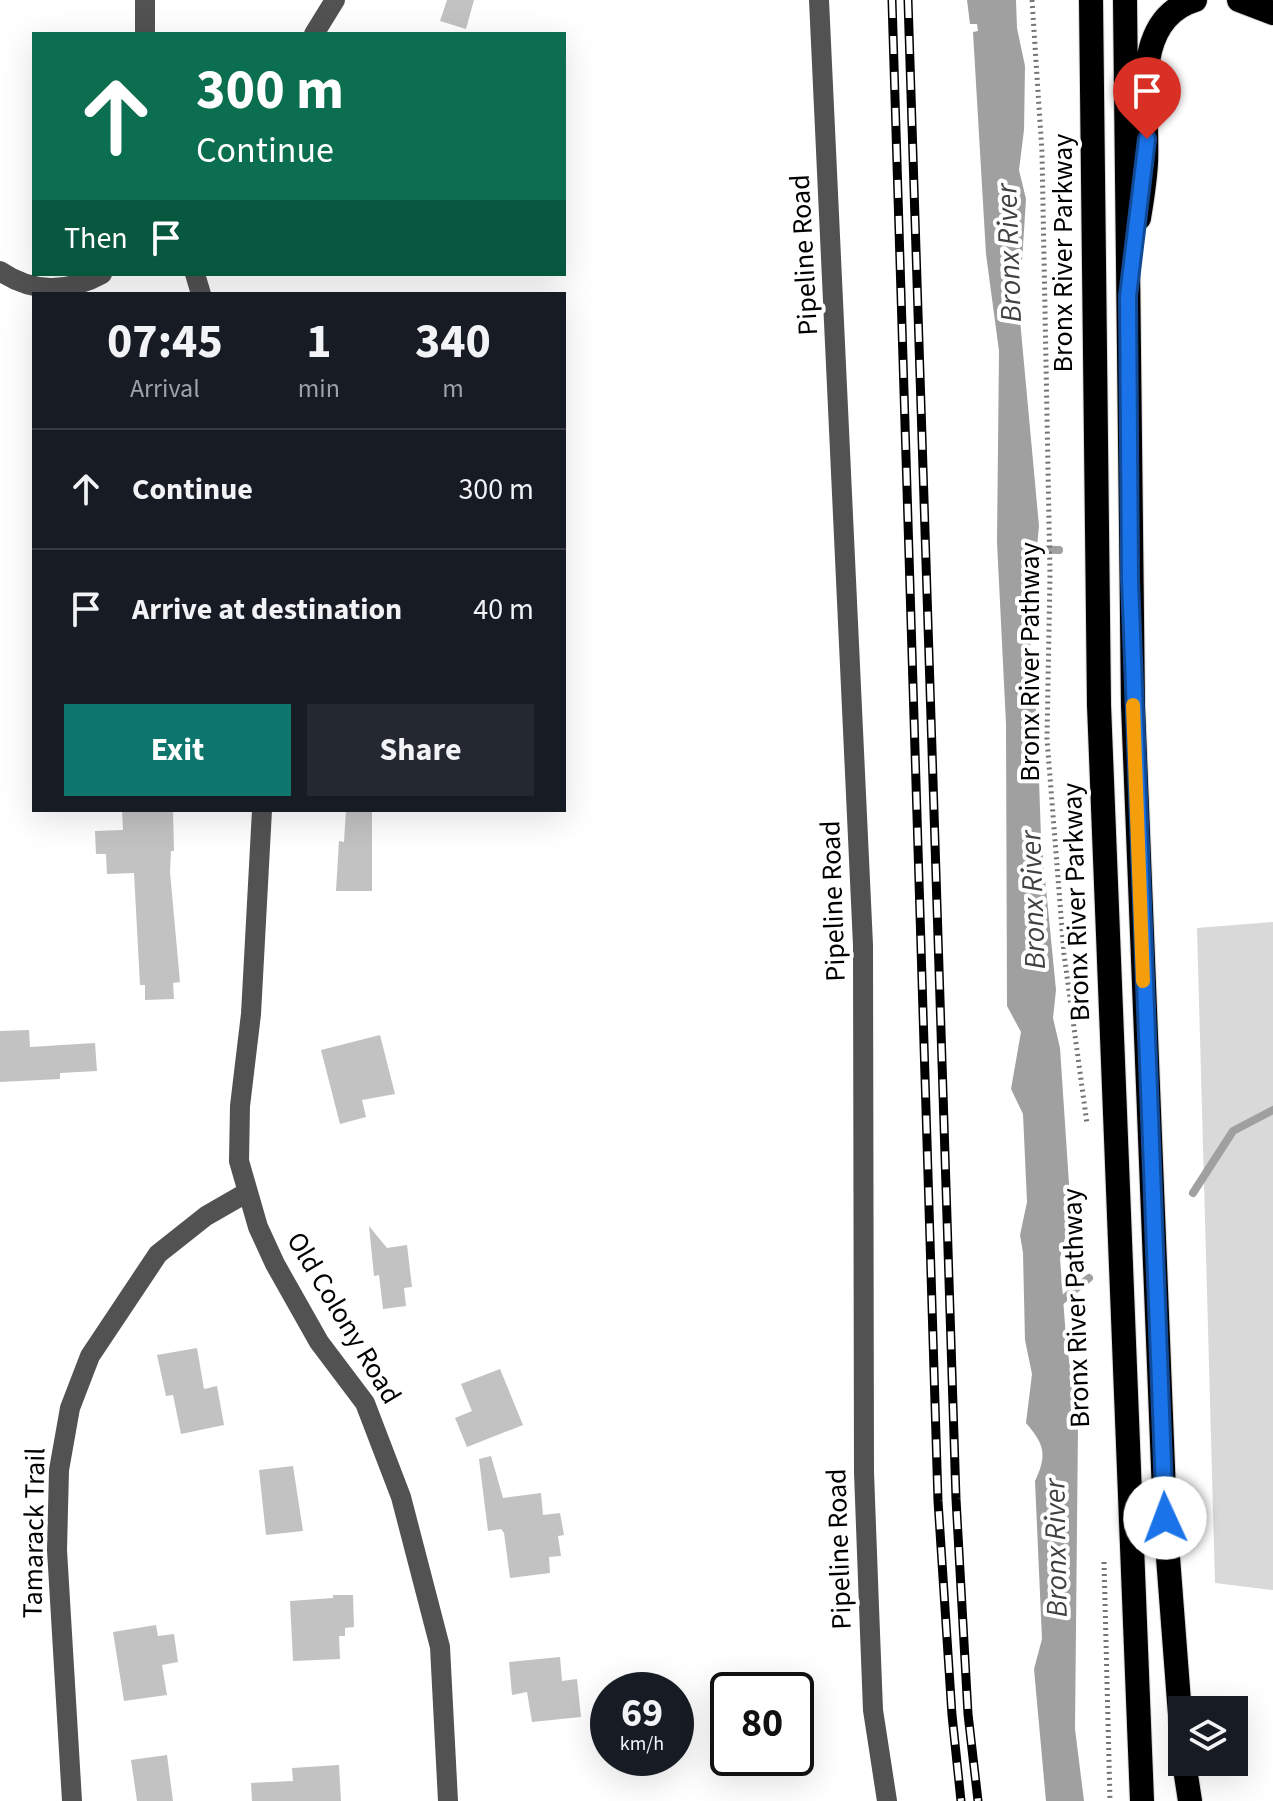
<!DOCTYPE html>
<html lang="en">
<head>
<meta charset="utf-8">
<style>
	body { margin:0; font-family:"Source Sans 3",sans-serif; background:#242831; color:#f1f3f6; height:100vh; display:flex; flex-direction:column; font-size:30px; white-space:nowrap }
	* { box-sizing:border-box; margin:0 }
	p { font-size:26px; color:#9ea1a6 }
	.icon { flex:none; width:44px; height:44px; fill:none; stroke:currentColor; stroke-width:2; stroke-linecap:round; stroke-linejoin:round }
	.map { position:relative; flex:1; overflow:hidden }
	.panel { position:absolute; left:32px; top:292px; width:534px; height:520px; display:flex; flex-direction:column; background:#171b24; border-radius:0px; box-shadow:0 8px 32px #0002 }
	.panel>* { flex:none }
	.guide { position:absolute; left:32px; top:32px; width:534px; height:244px; border-radius:0px; box-shadow:0 8px 32px #0002; background:#0b6e4f; color:#fff; overflow:hidden }
	.fabs { position:absolute; left:1168px; top:1696px; display:grid; gap:16px }
	.fabs a { display:grid; place-items:center; width:80px; height:80px; border-radius:0px; background:#171b24; box-shadow:0 8px 32px #0002; font-size:40px }
	.speed { position:absolute; left:590px; top:1672px; display:flex; gap:16px; font-size:40px; font-weight:700; text-align:center }
	.speed>* { display:grid; place-content:center; width:104px; height:104px; border-radius:50%; background:#171b24; box-shadow:0 8px 32px #0002; line-height:1 }
	.speed small { font-size:20px; font-weight:400 }
	.speed .limit { border:4px solid #111; border-radius:12px; background:#fff; color:#111 }
	.pin { position:absolute; display:grid; place-items:center; width:68px; height:68px; color:#fff; margin:-82px -34px; border-radius:50% 50% 50% 0; rotate:-45deg; box-shadow:0 0 8px #0007 }
	.pin .icon { rotate:45deg }
	.me { position:absolute; width:88px; margin:-44px; rotate:358deg; stroke-linejoin:round; filter:drop-shadow(0 0 6px #0008) }
	.turn { display:flex; align-items:center; gap:28px; height:168px; padding:0 32px; font-size:36px }
	.turn .icon { width:104px; height:104px; stroke-width:2.5 }
	.turn b { display:block; font-size:56px; line-height:68px }
	.then { display:flex; align-items:center; height:76px; padding:0 32px; background:#0003; gap:16px; font-size:30px }
	.eta { display:flex; justify-content:space-evenly; align-items:center; height:136px; text-align:center }
	.eta b { font-size:48px; font-weight:700; line-height:56px }
	.button { display:flex; gap:16px; margin-top:auto; padding:16px 32px }
	.button a { flex:1; height:92px; border-radius:0px; background:#0f766e; color:#fff; font-size:32px; font-weight:700; line-height:92px; text-align:center }
	.button a+a { background:#242831; color:#f1f3f6 }
	ul { padding:0; list-style:none }
	li { display:flex; align-items:center; gap:24px; height:120px; padding:0 32px; border-top:2px solid #363941 }
	li div { flex:1 }
	li b { display:block; font-size:30px }
	li em { font-style:normal }
	.map>svg:first-child { display:block }
	.green { fill:#d9d9d9 }
	.water { fill:#a0a0a0 }
	.lines { fill:none; stroke-linecap:round; stroke-linejoin:round }
	.stream { stroke:#a0a0a0; stroke-width:8 }
	.building { fill:#c2c2c2 }
	.highway-casing { stroke:#dbdbdb; stroke-width:26 }
	.path { stroke:#747474; stroke-width:5; stroke-dasharray:2 4; stroke-linecap:butt }
	.minor { stroke:#525252; stroke-width:20 }
	.highway { stroke:#000; stroke-width:24 }
	.rail-casing { stroke:#000; stroke-width:9 }
	.rail { stroke:#fff; stroke-width:6; stroke-dasharray:18; stroke-linecap:butt }
	.route-casing { stroke:#114b97; stroke-width:20 }
	.route { stroke:#1a73e8; stroke-width:14 }
	.slow { stroke:#f59e0b; stroke-width:14 }
	.labels { text-anchor:middle; dominant-baseline:central; stroke-width:8; stroke-linejoin:round; paint-order:stroke }
	.street-label { font-size:28px; fill:#000; stroke:#fff }
	.water-label { font-size:30px; font-style:italic; fill:#414141; stroke:#fff }
</style>
</head>
<body>
<div class="map">
<svg width="1273" height="1801" viewBox="0 0 1273 1801">
	<rect width="100%" height="100%" fill="#fff"/>
	<!-- green -->
	<path class="green" d="M1273,922V1590L1215,1583L1197,928Z"/>
	<!-- water -->
	<path class="water" d="M967,0H1016L1017,28L1025,66L1024,130L1019,170L1026,199L1019,309L1039,526L1034,578L1027,606L1037,721L1041,838L1056,990L1053,1018L1060,1048L1071,1214L1060,1258L1066,1338L1078,1425L1075,1729L1084,1801H1046L1034,1669L1042,1639L1035,1481C1047,1455 1045,1445 1026,1423L1032,1374L1025,1340L1023,1253L1020,1235L1027,1202L1023,1114L1011,1089L1021,1032L1007,1006L1006,724L997,542L999,351L986,254L973,32L978,31L977,24H970Z"/>
	<g class="lines">
		<!-- stream -->
		<path class="stream" d="M1028,549L1059,550
			M1193,1193L1233,1131L1273,1110
			M1056,1305L1089,1278"/>
	</g>
	<!-- building -->
	<path class="building" d="M447,0H474L466,29L440,21Z
		M122,810H173L174,851H171L170,872L180,982L173,983L174,999L145,1000V985H140L134,873L107,874L106,854H96L95,831L123,830Z
		M346,810H372V891H336L339,841L344,842Z
		M29,1030L30,1047L95,1043L97,1071L60,1073V1079L0,1082V1031Z
		M380,1035L395,1094L362,1100L366,1117L340,1124L321,1050Z
		M369,1226L387,1248L407,1245L412,1287L404,1288L406,1306L383,1309L379,1275L374,1276Z
		M197,1348L204,1389L217,1386L224,1425L181,1434L173,1395L166,1396L157,1355Z
		M500,1369L523,1425L467,1447L455,1418L472,1411L461,1384Z
		M491,1456L503,1498L541,1493L543,1515L560,1513L564,1535L558,1536L561,1556L549,1557L550,1573L510,1578L504,1533L501,1529L488,1531L479,1459Z
		M293,1466L303,1531L266,1535L259,1470Z
		M333,1595H353L354,1627L345,1628V1636H339L340,1659L293,1661L290,1601L333,1598Z
		M156,1625L158,1636L174,1634L178,1662L162,1665L167,1695L124,1701L113,1632Z
		M560,1657L562,1681L577,1679L581,1717L532,1722L527,1692L512,1695L509,1662Z
		M167,1755L173,1801H137L131,1760Z
		M339,1765L341,1801H252L251,1783L293,1781L292,1768Z"/>
	<g class="lines">
		<!-- highway casing -->
		<g class="highway-casing">
			<path id="highway" d="M1091,0L1099,705L1142,1801
				M1125,0L1133,705L1165,1518L1182,1741
				M1239,0L1273,13
				M1139,218C1142,200 1145,181 1146,163C1149,110 1129,20 1195,0
				M1184,1762L1190,1801"/>
		</g>
		<!-- path -->
		<path class="path" d="M1032,0L1042,152L1050,574L1047,739L1064,954L1087,1124
			M1104,1562L1110,1801"/>
		<!-- minor -->
		<path class="minor" d="M145,0V34
			M819,0L863,945L864,1472L869,1607L873,1710L887,1801
			M314,34L335,0
			M0,271C32,293 68,293 102,274
			M195,274L201,294
			M262,810L251,1014L240,1106L239,1161L258,1227L275,1264L319,1342L365,1403L401,1497L440,1647L448,1801
			M72,1801L57,1550L59,1470L70,1408L90,1356L158,1254L206,1216L246,1193"/>
		<!-- highway -->
		<use href="#highway" class="highway"/>
		<!-- rail casing -->
		<g class="rail-casing">
			<path id="rail" d="M892,0L938,1501L952,1715L961,1801
				M908,0L956,1499L968,1714L978,1801"/>
		</g>
		<!-- rail -->
		<use href="#rail" class="rail"/>
	</g>
	<g class="lines">
		<!-- route casing -->
		<g class="route-casing">
			<path id="route" d="M1147,139L1128,296L1130,580L1165,1518"/>
		</g>
		<!-- route -->
		<use href="#route" class="route"/>
		<!-- slow -->
		<path class="slow" d="M1133,705L1143,981"/>
	</g>
	<g class="labels">
		<!-- street labels -->
		<g class="street-label">
			<text transform="translate(1063 253) rotate(-90)">Bronx River Parkway</text>
			<text transform="translate(804 255) rotate(-93)">Pipeline Road</text>
			<text transform="translate(1030 662) rotate(-90)">Bronx River Pathway</text>
			<text transform="translate(833 901) rotate(-92)">Pipeline Road</text>
			<text transform="translate(1076 902) rotate(-92)">Bronx River Parkway</text>
			<text transform="translate(1076 1308) rotate(-92)">Bronx River Pathway</text>
			<text transform="translate(344 1318) rotate(59)">Old Colony Road</text>
			<text transform="translate(34 1533) rotate(-89)">Tamarack Trail</text>
			<text transform="translate(839 1549) rotate(-92)">Pipeline Road</text>
		</g>
		<!-- water labels -->
		<g class="water-label">
			<text transform="translate(1009 253) rotate(-92)">Bronx River</text>
			<text transform="translate(1033 900) rotate(-92)">Bronx River</text>
			<text transform="translate(1056 1548) rotate(-91)">Bronx River</text>
		</g>
	</g>
</svg>
<div class="fabs">
<a><svg class="icon" aria-label="layers" viewBox="0 0 24 24"><path d="M12 4l9 5-9 5-9-5zM3 14l9 5 9-5"/></svg></a>
</div>
<div class="speed"><div>69<small>km/h</small></div><div class="limit">80</div></div>
<div class="pin" style="left:1147px;top:139px;background:#d93025"><svg class="icon" aria-label="arrive" viewBox="0 0 24 24"><path d="M6 21V4h12l-3 4 3 4H6"/></svg></div>
<svg class="me" style="left:1165px;top:1518px" viewBox="-20 -20 40 40"><circle r="19" fill="#fff"/><path d="M0-13L10 11 0 6-10 11z" fill="#1a73e8"/></svg>
<div class="guide">
<div class="turn"><svg class="icon" aria-label="ahead" viewBox="0 0 24 24"><path d="M12 20V5M6 11l6-6 6 6"/></svg><div><b>300 m</b>Continue</div></div>
<div class="then">Then<svg class="icon" aria-label="arrive" viewBox="0 0 24 24"><path d="M6 21V4h12l-3 4 3 4H6"/></svg></div>
</div>
<section class="panel">
<div class="eta">
<div><b>07:45</b><p>Arrival</p></div>
<div><b>1</b><p>min</p></div>
<div><b>340</b><p>m</p></div>
</div>
<ul>
<li><svg class="icon" aria-label="ahead" viewBox="0 0 24 24"><path d="M12 20V5M6 11l6-6 6 6"/></svg><div><b>Continue</b></div><em>300 m</em></li>
<li><svg class="icon" aria-label="arrive" viewBox="0 0 24 24"><path d="M6 21V4h12l-3 4 3 4H6"/></svg><div><b>Arrive at destination</b></div><em>40 m</em></li>
</ul>
<div class="button"><a>Exit</a><a>Share</a></div>
</section>
</div>
</body>
</html>
